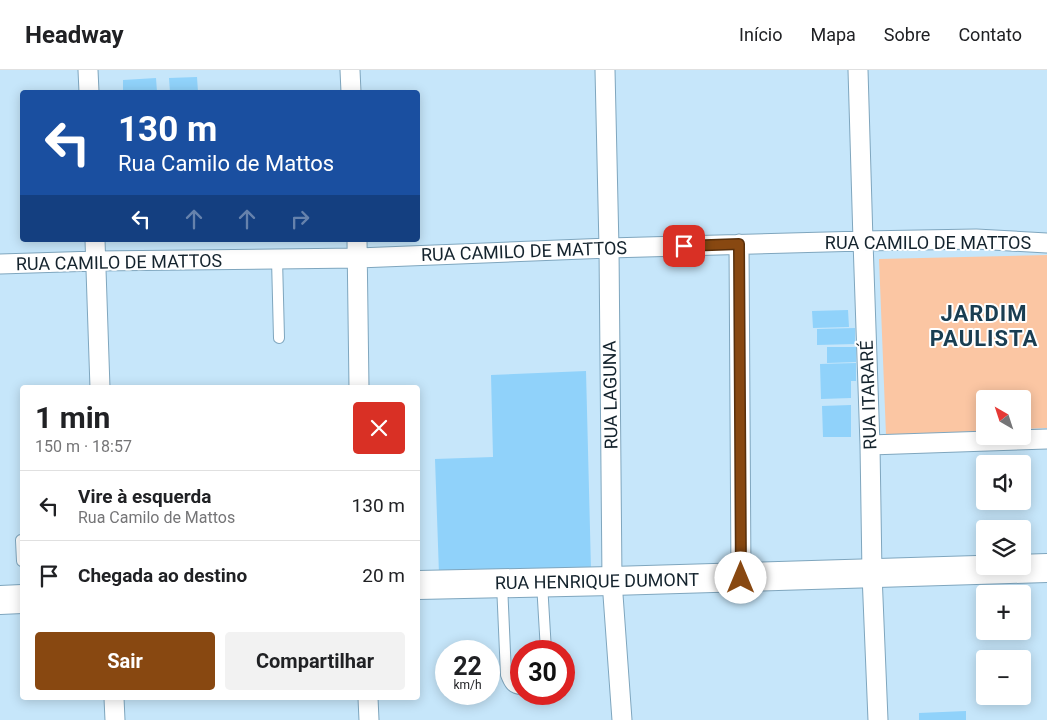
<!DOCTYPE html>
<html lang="pt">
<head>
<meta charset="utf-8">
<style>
	body { margin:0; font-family:Roboto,sans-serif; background:#f2f2f2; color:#202124; height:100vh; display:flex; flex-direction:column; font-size:19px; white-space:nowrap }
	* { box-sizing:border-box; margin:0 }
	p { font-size:16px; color:#757577 }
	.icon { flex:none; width:28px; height:28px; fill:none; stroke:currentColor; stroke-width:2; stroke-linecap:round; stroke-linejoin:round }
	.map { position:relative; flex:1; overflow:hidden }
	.sheet { position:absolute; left:20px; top:315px; width:400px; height:315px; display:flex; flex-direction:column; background:#fff; border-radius:5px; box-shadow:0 2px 12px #0003 }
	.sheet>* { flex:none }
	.banner { position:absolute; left:20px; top:20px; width:400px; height:152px; border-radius:5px; box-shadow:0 2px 12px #0003; background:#1a4fa0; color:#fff; overflow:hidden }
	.needle { width:32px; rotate:321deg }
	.buttons { position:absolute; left:976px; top:320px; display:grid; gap:10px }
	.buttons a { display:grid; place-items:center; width:55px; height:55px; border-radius:5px; background:#fff; box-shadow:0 2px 12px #0003; font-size:25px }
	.speed { position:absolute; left:435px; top:570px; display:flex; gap:10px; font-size:25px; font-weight:700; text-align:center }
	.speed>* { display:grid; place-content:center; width:65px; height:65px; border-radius:50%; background:#fff; box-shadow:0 2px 12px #0003; line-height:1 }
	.speed small { font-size:12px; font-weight:400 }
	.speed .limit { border:8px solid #d22; background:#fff; color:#111 }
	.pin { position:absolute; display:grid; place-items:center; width:42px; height:42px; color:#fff; margin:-21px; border-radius:10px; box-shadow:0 2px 8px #0006 }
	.me { position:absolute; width:55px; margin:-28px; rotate:0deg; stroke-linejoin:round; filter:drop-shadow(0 0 4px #0008) }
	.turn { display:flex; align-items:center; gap:18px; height:105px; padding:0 15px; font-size:22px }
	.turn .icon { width:65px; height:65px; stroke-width:2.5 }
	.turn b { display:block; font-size:35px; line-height:42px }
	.lanes { display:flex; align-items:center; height:48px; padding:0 15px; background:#0003; justify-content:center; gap:25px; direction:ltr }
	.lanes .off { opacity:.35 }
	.round { display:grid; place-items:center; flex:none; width:52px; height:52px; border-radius:5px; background:#f2f2f2 }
	.overview { display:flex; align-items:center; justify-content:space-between; height:85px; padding:0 15px }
	h1 { font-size:30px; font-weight:700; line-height:38px }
	.primary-button { display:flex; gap:10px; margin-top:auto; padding:10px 15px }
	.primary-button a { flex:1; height:58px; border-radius:5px; background:#884811; color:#fff; font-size:20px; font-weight:700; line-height:58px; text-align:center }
	.primary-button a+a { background:#f2f2f2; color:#202124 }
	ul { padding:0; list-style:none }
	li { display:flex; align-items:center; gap:15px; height:70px; padding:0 15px; border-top:1px solid #e0e0e0 }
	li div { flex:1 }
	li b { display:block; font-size:19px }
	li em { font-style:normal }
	header { display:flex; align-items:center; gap:30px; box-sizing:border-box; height:70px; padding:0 25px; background:#fff; border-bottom:1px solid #e0e0e0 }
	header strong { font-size:24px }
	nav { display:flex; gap:28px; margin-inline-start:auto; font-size:18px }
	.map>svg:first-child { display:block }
	.green { fill:#fbc6a3 }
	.building { fill:#90d2fa }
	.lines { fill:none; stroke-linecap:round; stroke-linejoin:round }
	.lane-casing { stroke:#7fa6be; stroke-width:12 }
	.street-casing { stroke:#7fa6be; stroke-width:21 }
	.secondary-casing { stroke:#7fa6be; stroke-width:30 }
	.lane { stroke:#fff; stroke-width:10 }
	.street { stroke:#fff; stroke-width:19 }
	.secondary { stroke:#fff; stroke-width:28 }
	.route-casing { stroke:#582f0b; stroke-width:12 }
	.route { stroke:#884811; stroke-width:9 }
	.labels { text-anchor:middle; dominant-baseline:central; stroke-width:4; stroke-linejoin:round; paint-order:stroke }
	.street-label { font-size:18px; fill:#14232d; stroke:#fff }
	.district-label { font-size:22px; font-weight:bold; letter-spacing:1px; fill:#1a3e52; stroke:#fff }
</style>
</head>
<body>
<header>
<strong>Headway</strong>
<nav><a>Início</a><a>Mapa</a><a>Sobre</a><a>Contato</a></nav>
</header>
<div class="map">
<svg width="1047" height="650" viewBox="0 0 1047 650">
	<rect width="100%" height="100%" fill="#c6e6fa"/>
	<!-- green -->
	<path class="green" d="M1047,185V358L1023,359L1022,329H985V361L886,365L879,189Z"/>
	<!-- building -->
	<path class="building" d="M197,7L198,22H170L169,8Z
		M156,8L157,22H123V10Z
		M848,240L849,257L813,258L812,241Z
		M855,258V274L817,275V259Z
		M827,277H856V292L827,293Z
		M856,293V311H851V328L821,329L820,294Z
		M586,301L591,499L439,504L435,389L493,387L491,305Z
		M851,335V367H823L822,336Z
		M966,641V650H919V643Z"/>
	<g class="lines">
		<!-- lane casing -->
		<g class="lane-casing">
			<path id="lane" d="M277,189L279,268
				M21,470L22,491
				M542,513L546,581
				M502,514L506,605C509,613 512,619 521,619"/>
		</g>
		<!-- street casing -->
		<g class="street-casing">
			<path id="street" d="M88,0L89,22
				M350,0L351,22
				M605,0L609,178L612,511L622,650
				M858,0L863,171L870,375L872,504L878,650
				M95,170L100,318
				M357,170L359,318
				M739,174L741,508
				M0,194L96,191L358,188L609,178L863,171L976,169L1047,173
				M870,375L1047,369
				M114,628L115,650
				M368,628L369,650"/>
		</g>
		<!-- secondary casing -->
		<g class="secondary-casing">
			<path id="secondary" d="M418,515L612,511L1047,498
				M0,530L22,529"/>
		</g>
		<!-- lane -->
		<use href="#lane" class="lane"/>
		<!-- street -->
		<use href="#street" class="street"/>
		<!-- secondary -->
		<use href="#secondary" class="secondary"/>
	</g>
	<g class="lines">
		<!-- route casing -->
		<g class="route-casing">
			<path id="route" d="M684,176L739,174L741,508"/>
		</g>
		<!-- route -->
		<use href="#route" class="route"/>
	</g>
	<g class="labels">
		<!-- street labels -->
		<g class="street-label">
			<text x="928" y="172">RUA CAMILO DE MATTOS</text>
			<text transform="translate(524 181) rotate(-2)">RUA CAMILO DE MATTOS</text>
			<text transform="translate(119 192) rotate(-1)">RUA CAMILO DE MATTOS</text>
			<text transform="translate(610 325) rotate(-91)">RUA LAGUNA</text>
			<text transform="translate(868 325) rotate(-92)">RUA ITARARÉ</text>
			<text transform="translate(597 511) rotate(-1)">RUA HENRIQUE DUMONT</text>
		</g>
		<!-- district labels -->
		<g class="district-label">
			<text x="984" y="243">JARDIM<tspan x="984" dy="25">PAULISTA</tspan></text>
		</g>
	</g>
</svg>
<div class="buttons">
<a><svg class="needle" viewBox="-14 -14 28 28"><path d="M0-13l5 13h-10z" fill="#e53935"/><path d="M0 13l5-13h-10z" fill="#757577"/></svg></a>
<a><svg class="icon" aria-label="sound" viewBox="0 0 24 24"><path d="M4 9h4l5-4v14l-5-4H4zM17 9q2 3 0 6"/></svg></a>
<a><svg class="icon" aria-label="layers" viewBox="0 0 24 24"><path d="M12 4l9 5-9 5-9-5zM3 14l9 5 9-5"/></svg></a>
<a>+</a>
<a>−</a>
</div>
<div class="speed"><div>22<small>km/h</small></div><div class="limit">30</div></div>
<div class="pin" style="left:684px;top:176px;background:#d93025"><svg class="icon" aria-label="arrive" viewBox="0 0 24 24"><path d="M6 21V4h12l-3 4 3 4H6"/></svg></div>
<svg class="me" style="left:741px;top:508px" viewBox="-20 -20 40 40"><circle r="19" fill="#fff"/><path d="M0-13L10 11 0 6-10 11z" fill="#884811"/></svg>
<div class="banner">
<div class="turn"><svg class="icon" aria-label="left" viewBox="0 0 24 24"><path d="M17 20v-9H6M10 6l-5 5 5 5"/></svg><div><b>130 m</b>Rua Camilo de Mattos</div></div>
<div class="lanes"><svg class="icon" aria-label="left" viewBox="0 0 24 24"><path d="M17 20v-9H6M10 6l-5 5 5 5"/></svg><svg class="icon off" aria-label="ahead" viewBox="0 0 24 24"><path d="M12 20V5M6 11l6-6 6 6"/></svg><svg class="icon off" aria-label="ahead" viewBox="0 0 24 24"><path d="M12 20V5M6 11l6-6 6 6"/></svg><svg class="icon off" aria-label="right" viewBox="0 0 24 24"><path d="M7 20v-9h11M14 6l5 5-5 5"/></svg></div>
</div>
<section class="sheet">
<div class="overview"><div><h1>1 min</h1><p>150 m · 18:57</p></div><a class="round" style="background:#d93025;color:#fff"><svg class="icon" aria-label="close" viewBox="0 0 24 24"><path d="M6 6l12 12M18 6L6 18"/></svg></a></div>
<ul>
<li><svg class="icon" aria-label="left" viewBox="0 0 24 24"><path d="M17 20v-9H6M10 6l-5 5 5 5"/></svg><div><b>Vire à esquerda</b><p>Rua Camilo de Mattos</p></div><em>130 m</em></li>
<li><svg class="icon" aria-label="arrive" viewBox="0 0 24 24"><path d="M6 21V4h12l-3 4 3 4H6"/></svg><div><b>Chegada ao destino</b></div><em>20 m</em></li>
</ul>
<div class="primary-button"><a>Sair</a><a>Compartilhar</a></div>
</section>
</div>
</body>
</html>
